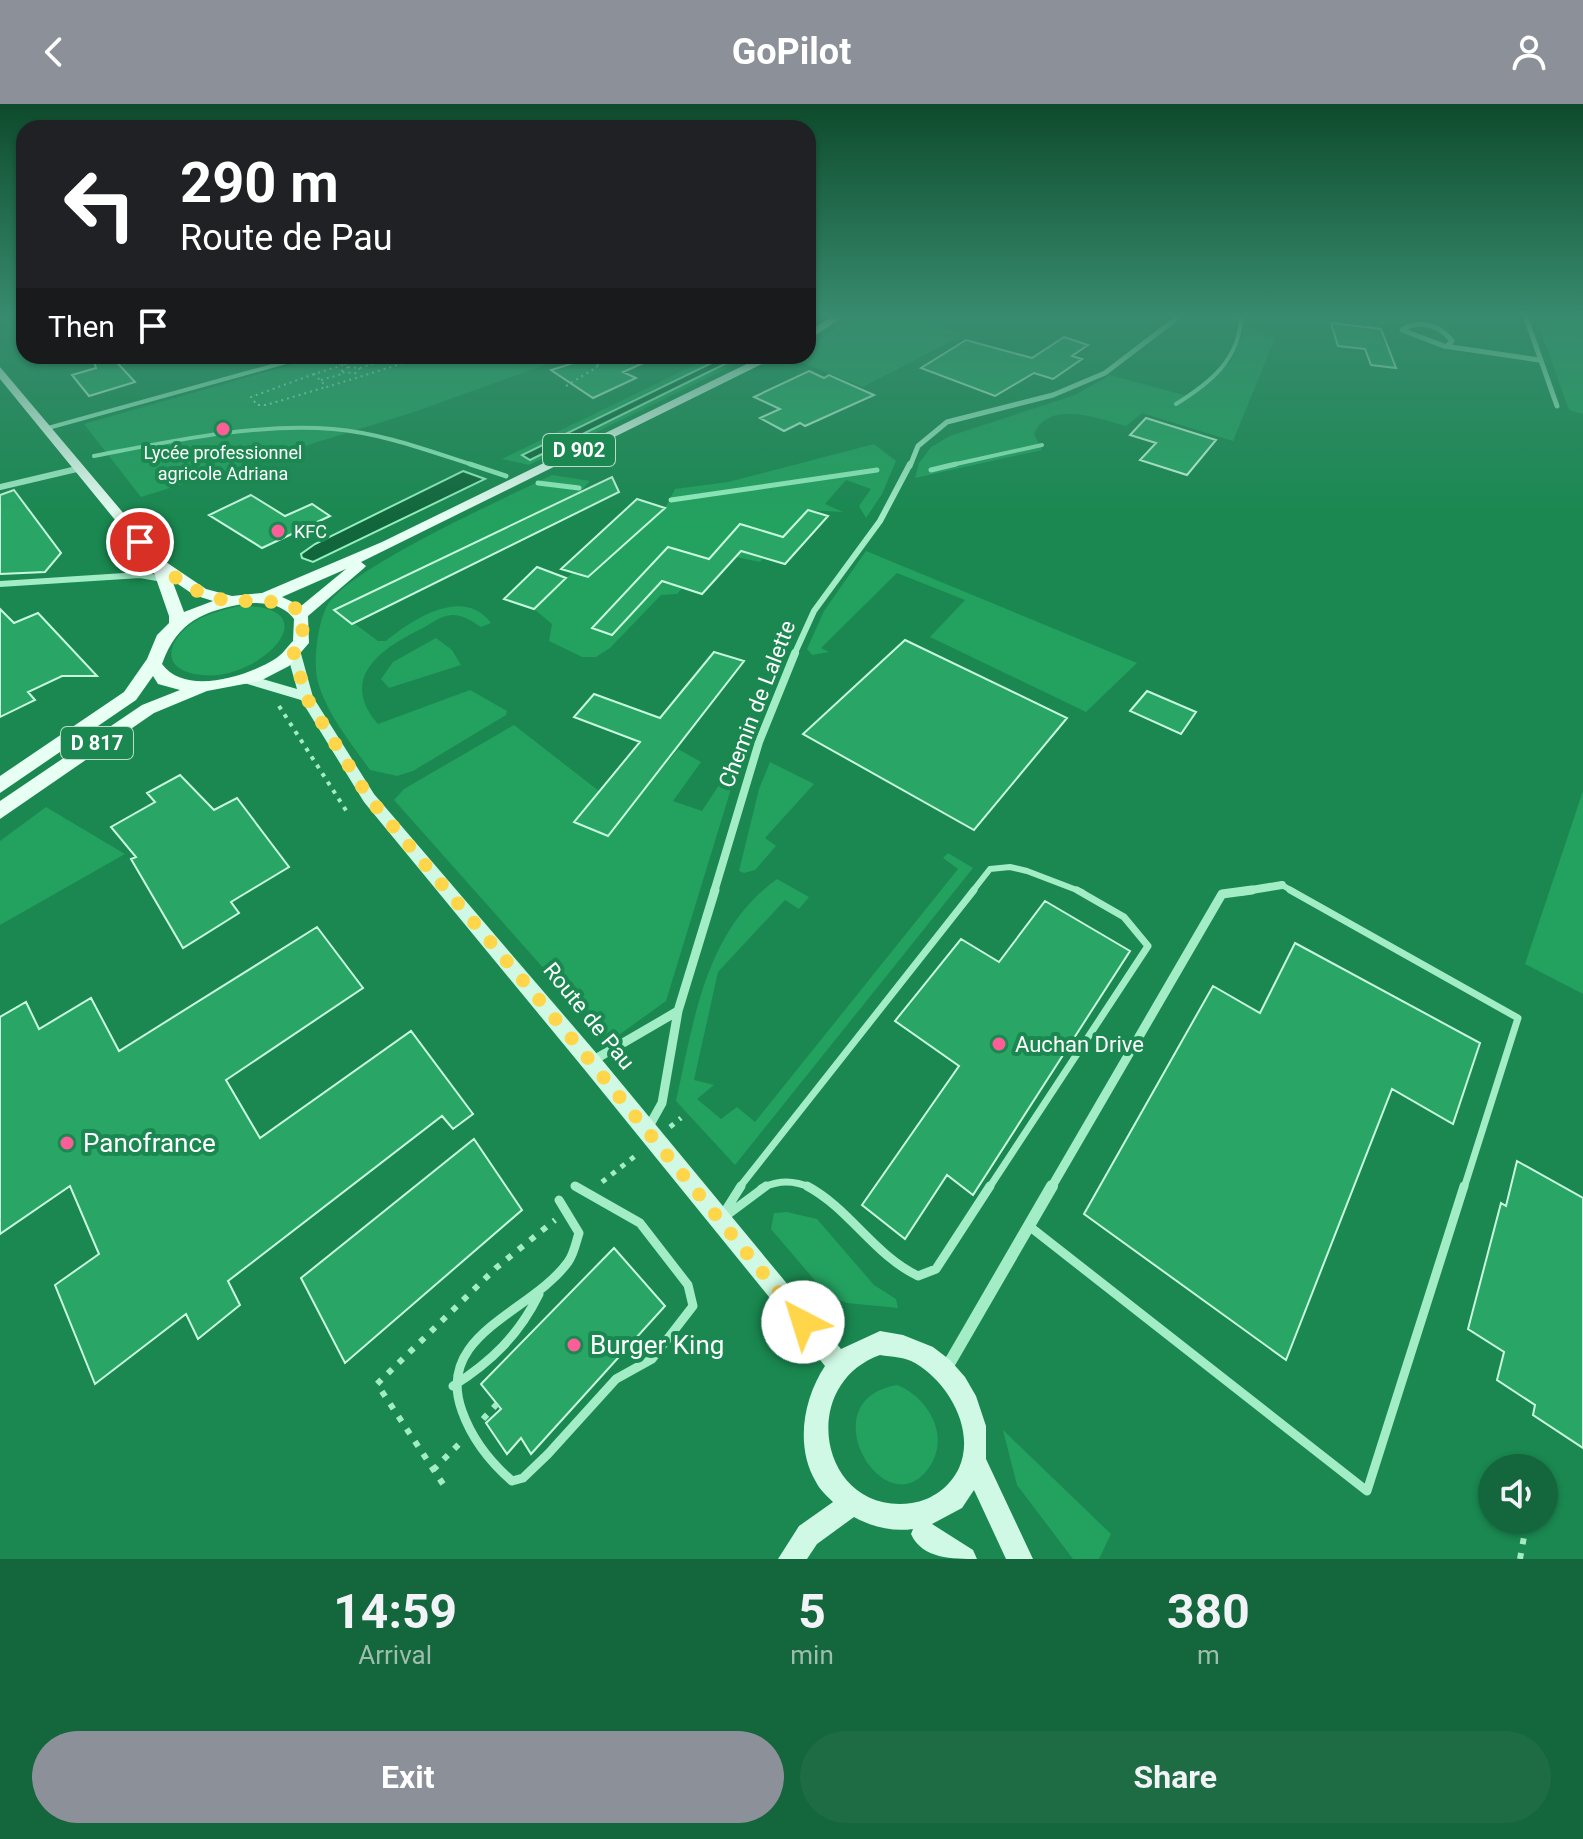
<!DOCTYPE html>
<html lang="en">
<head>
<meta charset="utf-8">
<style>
	body { margin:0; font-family:Roboto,sans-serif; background:#1d6c43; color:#f1f3f6; height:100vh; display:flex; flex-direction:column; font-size:30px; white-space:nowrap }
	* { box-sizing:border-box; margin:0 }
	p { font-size:26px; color:#9dbdaf }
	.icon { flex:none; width:44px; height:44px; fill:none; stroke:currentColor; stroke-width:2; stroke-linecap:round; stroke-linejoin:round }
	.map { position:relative; height:1455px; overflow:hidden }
	.details { display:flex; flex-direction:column; background:#14663c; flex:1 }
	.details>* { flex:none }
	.guide { position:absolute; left:16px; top:16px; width:800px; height:244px; border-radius:24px; box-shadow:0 2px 6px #0004; background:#202124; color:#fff; overflow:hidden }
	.fabs { position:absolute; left:1478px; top:1350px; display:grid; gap:16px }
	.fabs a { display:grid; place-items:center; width:80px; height:80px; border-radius:50%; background:#14663c; box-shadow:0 2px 6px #0004; font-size:40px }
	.pin { position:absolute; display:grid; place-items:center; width:68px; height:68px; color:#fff; margin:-34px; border:4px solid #fff; border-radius:50%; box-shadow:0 2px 8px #0007 }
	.me { position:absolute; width:88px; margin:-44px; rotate:320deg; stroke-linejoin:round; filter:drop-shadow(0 0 6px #0008) }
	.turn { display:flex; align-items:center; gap:28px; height:168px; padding:0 32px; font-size:36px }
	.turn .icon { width:104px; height:104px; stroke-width:2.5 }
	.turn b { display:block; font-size:56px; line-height:68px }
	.then { display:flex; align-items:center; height:76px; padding:0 32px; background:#0003; gap:16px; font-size:30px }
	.eta { display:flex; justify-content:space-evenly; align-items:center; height:136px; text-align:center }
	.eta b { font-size:48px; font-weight:700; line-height:56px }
	.cta { display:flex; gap:16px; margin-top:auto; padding:16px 32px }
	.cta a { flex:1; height:92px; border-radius:48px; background:#8c9099; color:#fff; font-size:32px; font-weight:700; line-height:92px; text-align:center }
	.cta a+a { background:#1d6c43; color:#f1f3f6 }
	header { display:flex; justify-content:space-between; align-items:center; height:104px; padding:0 32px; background:#8c9099; color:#fff; font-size:36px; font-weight:700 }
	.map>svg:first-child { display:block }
	.green { fill:#23a15f }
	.water { fill:#11663b; stroke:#95efbf; stroke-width:2 }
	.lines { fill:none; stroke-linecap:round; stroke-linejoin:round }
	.stream-far1 { stroke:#95efbf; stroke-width:4 }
	.stream { stroke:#95efbf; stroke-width:5 }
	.building { fill:#29a665; stroke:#c8f9df; stroke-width:2 }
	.path-far3 { stroke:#a2ecc6; stroke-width:2; stroke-dasharray:2 4; stroke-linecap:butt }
	.path-far2 { stroke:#a2ecc6; stroke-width:4; stroke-dasharray:4 6; stroke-linecap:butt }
	.path-far1 { stroke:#a2ecc6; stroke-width:5; stroke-dasharray:5 7; stroke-linecap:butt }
	.path { stroke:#a2ecc6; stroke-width:6; stroke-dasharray:6 9; stroke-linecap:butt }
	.lane-far3 { stroke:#a2ecc6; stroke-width:4 }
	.lane-far2 { stroke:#a2ecc6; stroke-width:6 }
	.lane-far1 { stroke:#a2ecc6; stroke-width:7 }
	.lane { stroke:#a2ecc6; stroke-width:9 }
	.street-far4 { stroke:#a2ecc6; stroke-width:5 }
	.street-far3 { stroke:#a2ecc6; stroke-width:6 }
	.street-far2 { stroke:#a2ecc6; stroke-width:8 }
	.street-far1 { stroke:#a2ecc6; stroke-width:9 }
	.street { stroke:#a2ecc6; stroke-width:12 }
	.secondary { fill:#cff9e4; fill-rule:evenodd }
	.primary { fill:#e8fff4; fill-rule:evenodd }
	.route { stroke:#ffd54a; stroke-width:14; stroke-dasharray:0 25.2 }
	.poi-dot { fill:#fe5e98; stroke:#1a8850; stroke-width:3 }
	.labels { text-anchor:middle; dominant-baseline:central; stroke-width:8; stroke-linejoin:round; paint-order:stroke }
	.far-poi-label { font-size:18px; fill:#fff; stroke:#1a8850 }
	.shield { fill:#1a8850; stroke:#badbca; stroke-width:2 }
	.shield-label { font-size:20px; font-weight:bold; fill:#fff }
	.street-label { font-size:22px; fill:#fff; stroke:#1a8850 }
	.poi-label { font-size:22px; fill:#fff; stroke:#1a8850; text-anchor:start }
	.near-poi-label { font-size:26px; fill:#fff; stroke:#1a8850; text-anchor:start }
</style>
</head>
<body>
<header><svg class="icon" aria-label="back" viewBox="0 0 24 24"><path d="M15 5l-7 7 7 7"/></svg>GoPilot<svg class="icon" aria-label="person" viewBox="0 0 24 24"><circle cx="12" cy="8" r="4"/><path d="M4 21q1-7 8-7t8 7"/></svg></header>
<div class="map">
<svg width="1583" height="1455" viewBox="0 0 1583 1455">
	<rect width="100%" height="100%" fill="#1a8850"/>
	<!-- green -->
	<path class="green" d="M858,211H900L965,230L863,283L790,254L808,252V243Z
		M1202,211H1245L1247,223L1275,234L1233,337L1142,309L1126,322C1101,315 1048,295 1034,330L1042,346L915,374L919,359L931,343L950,332L1075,291L1110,271L1187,292L1231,257L1246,223Z
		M1535,211H1583V310L1569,306Z
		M322,252H570L411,309L141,393L84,320Z
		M713,252H726L523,352L530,356L741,252H752L529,361L502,355Z
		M874,340L896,357L882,390L866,414L859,402L871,385L846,376L825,400L843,408L808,406L760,458L736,453L759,427L740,421L677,490L661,491L610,544L596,553H582L549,537L552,520L534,505L573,468L588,473L665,404L675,385L728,378Z
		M552,371L590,377L580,388L335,505L378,537H386C413,515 463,482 491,519L481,523C471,517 464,511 452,511C439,512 430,521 419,526C379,546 339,575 378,620L470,586L507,607L506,611L413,667L397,672L370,666C352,640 329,613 319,582C312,562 317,523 326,504C341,467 510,392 552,371Z
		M866,447L1137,559L1086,608L930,533L965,496L897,469L821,544L829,548L812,551L807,545L824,507Z
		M239,502C334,501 260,578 202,571C158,567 166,535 197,516C210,509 224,506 239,502Z
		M436,534L452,546L461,561L389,584L381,575L393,558Z
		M514,621L599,687L574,718L607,732L678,645L701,658L673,697L702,707L725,672L734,675L666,897L609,938L394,696L404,685Z
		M770,658L814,680L765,734L776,742L755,766L744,769L739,767L759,685Z
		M1583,687V890L1525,860Z
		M46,703L125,750L0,821V737Z
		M948,749L973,764L735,1061L676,997C694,916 705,827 777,775L809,793L799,805L785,796L718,868L694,976L714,981L697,995L721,1015L737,1003L755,1018L958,765L943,754Z
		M787,1108L817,1115L874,1181L896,1195L898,1204L847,1199L829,1193L771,1125L774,1109Z
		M897,1281C928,1293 952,1333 928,1365C884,1424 808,1296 897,1281Z
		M1003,1326L1111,1430L1099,1455H1073L1017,1381Z"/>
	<!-- water -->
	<path class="water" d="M726,252H741L530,356L522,351Z
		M463,367L485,375L313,458L302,454L301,450L315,440Z"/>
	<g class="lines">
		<!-- stream-far1 -->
		<path class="stream-far1" d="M1176,300C1210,279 1239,256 1241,214
			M94,352C172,337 253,319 333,325C382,329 429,347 476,362
			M947,362L1042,341"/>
		<!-- stream -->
		<path class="stream" d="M470,360L506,372
			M931,366L956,360
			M538,379L579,384
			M671,396L877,366"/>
	</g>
	<!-- building -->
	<path class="building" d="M1331,219L1381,225L1396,264L1371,261L1365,245L1338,242Z
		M1064,233L1088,241L1072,252L1082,255L1053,275L1034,269L995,292L921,264L966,236L1032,254Z
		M92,252H111L135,278L89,292L72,271L96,264Z
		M596,252H659L623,268L636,274L593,294L551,266Z
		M809,267L824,274L829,271L874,291L805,322L800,319L784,327L760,314L780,305L754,293Z
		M1146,314L1216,336L1187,371L1140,356L1156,339L1130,331Z
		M612,373L619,388L352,520L334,506Z
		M14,386L61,449L45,468L0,470V391Z
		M251,391L285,412L312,400L330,412L262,444L209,411Z
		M637,395L665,404L588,473L561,465Z
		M808,406L828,412L785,460L741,447L702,490L662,477L612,531L592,524L668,443L709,455L740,420L783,433Z
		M537,463L566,474L534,505L504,495Z
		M0,505L14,519L38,509L97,572H62L28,588L35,596L0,613Z
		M905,536L1067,614L974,726L803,630Z
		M714,548L744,557L608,732L574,718L640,638L574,613L594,590L660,614Z
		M1147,587L1196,608L1181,630L1130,607Z
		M180,671L214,706L237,694L289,763L231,798L239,809L183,844L131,755L136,753L111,723L155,698L147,689Z
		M1045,797L1130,847L973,1091L947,1071L905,1135L862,1101L959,962L895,917L961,835L999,858Z
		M317,823L363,884L226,976L260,1034L411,927L473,1010L453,1025L442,1012L228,1177L240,1201L198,1235L186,1210L95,1280L55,1181L99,1150L70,1082L0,1130V913L26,898L39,925L91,894L119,947Z
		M1295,839L1480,939L1453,1020L1392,985L1286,1256L1084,1110L1213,882L1260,909Z
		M474,1035L522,1106L345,1259L301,1174Z
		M1517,1057L1583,1094V1344L1533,1311L1535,1301L1497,1276L1504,1248L1468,1225L1501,1099L1506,1102Z
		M614,1144L665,1202L531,1350L521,1334L507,1350L486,1319L501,1305L481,1280Z"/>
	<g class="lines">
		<!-- path-far3 -->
		<path class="path-far3" d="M322,253L343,261L373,252
			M343,261L314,270L327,283L426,252
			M597,261L620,252
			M348,263L360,264L356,269L340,268Z
			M360,264L381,257
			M314,270L251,293L257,301H266L326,283
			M321,276L342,270
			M566,282L597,263L593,257L578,252"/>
		<!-- path-far2 -->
		<path class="path-far2" d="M279,602L349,711"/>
		<!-- path-far1 -->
		<path class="path-far1" d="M670,1023L681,1014
			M602,1078L639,1049"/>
		<!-- path -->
		<path class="path" d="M483,1315L497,1300
			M433,1366L460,1339
			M443,1380L377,1280L496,1164L555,1116
			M1520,1455L1527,1416"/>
		<!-- lane-far3 -->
		<path class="lane-far3" d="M48,324L308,252"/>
		<!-- lane-far2 -->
		<path class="lane-far2" d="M1282,781L1294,788
			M972,788L990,765L1010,763L1027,767L1082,788"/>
		<!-- lane-far1 -->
		<path class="lane-far1" d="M1290,786L1518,914L1464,1084
			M575,1082L579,1084
			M739,1084L974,786
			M761,1084C780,1076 793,1076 812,1084
			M989,1084L1148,842L1124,813L1077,786"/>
		<!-- lane -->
		<path class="lane" d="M741,1082L719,1117L766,1082
			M807,1082C850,1105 873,1150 918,1172L936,1165L990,1082
			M559,1096L579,1129C576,1138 574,1150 568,1158C531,1209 434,1230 462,1307C472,1335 490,1358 512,1377L523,1374L548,1350L616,1275L652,1255L693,1202L688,1181L640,1119L575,1082
			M1029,1122L1367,1387L1464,1082
			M453,1282C491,1258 519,1231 539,1190"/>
		<!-- street-far4 -->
		<path class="street-far4" d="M1525,211L1557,302
			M1449,240L1452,237C1440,221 1419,215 1402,226L1444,242L1539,256
			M910,362L918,342L947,318L1053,291L1105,269L1181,211"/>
		<!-- street-far3 -->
		<path class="street-far3" d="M0,383L81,364
			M0,480L140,471L163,475
			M794,551L814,507L880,417L910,360"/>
		<!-- street-far2 -->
		<path class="street-far2" d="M714,788L759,638L795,549
			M1239,788L1282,781"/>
		<!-- street-far1 -->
		<path class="street-far1" d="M592,957L678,907
			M647,1026L662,999L678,907L715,786
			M1051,1084L1222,790L1252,786"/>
		<!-- street -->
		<path class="street" d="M946,1265L1052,1082"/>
		<!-- secondary -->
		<path class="secondary" d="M293,542L300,546L313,593L374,690L598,951L841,1245L880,1227L903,1231L933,1243L950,1256L965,1273L976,1292L986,1322V1355L1033,1455H1006L974,1386L962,1404L932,1420L973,1446L977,1455C953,1455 922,1455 911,1430L913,1425C893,1428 872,1423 854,1413L817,1440L807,1455H778L799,1422L833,1398C827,1392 820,1386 816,1378C795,1343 803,1295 825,1262L584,965L364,698L301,596L244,579L242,576L244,573L249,571L297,585L286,546ZM880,1251C892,1253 905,1253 915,1259C948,1278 976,1326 959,1364C950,1383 932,1396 912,1399C820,1412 796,1281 880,1251Z"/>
		<!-- primary -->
		<path class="primary" d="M834,211H846L808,236V228Z
			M763,252H778L361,458L366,462L363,465L308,512L309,539L289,562L260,577L207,587L154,609L0,715V697L142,601L180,586L158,580L153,572L136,596L0,689V672L124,588L147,555L157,531L169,519V512L151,460L0,275V263L163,456L206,485L232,492L262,489L382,438ZM346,465L301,502L282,493ZM172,476L194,491L213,497L184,508ZM248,499C266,499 283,500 294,515L293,537C287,543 282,551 275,555C246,573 185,592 162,560C178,516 204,507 248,499Z"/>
	</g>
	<!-- sky -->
	<linearGradient id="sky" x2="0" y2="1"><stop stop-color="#0e4b2c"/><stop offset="0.51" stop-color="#388b6f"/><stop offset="1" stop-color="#388b6f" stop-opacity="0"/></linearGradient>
	<rect width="1583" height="415" fill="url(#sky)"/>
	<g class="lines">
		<!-- route -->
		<path class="route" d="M140,438C157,458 177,479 202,489C210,492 223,497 232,497C263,498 329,490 293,546L306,593L369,694L573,936L803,1218"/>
	</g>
	<!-- markers -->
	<g class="poi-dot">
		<circle cx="223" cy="325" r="8"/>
		<circle cx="278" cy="427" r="8"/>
		<circle cx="999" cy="940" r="8"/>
		<circle cx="67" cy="1039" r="8"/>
		<circle cx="574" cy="1241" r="8"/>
	</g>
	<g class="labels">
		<!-- far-poi labels -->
		<g class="far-poi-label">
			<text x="223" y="348">Lycée professionnel<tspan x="223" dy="21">agricole Adriana</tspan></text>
			<text x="294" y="427" text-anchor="start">KFC</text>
		</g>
		<!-- shield labels -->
		<g class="shield">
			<rect x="543" y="330" width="72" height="32" rx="6"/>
			<rect x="61" y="623" width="72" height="32" rx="6"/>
		</g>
		<g class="shield-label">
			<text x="579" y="346">D 902</text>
			<text x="97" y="639">D 817</text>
		</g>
		<!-- street labels -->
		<g class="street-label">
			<text transform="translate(757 600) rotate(-69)">Chemin de Lalette</text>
			<text transform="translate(589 912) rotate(51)">Route de Pau</text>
		</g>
		<!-- poi labels -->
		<g class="poi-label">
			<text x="1015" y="940">Auchan Drive</text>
		</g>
		<!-- near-poi labels -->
		<g class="near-poi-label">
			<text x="83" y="1039">Panofrance</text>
			<text x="590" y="1241">Burger King</text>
		</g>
	</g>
</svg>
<div class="fabs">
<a><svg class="icon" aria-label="sound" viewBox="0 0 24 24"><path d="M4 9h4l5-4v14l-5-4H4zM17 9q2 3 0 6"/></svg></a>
</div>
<div class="pin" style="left:140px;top:438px;background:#d93025"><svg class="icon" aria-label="arrive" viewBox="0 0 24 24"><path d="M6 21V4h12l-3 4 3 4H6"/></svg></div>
<svg class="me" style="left:803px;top:1218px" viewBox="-20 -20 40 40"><circle r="19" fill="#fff"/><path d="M0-13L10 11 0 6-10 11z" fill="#ffd54a"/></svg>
<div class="guide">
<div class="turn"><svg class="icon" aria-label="left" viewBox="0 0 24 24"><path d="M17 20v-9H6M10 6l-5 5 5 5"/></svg><div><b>290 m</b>Route de Pau</div></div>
<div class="then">Then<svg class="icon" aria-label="arrive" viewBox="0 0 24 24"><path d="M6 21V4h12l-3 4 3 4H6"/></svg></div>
</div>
</div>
<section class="details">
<div class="eta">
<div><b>14:59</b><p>Arrival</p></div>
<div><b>5</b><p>min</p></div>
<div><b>380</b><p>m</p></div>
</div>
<div class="cta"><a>Exit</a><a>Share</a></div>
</section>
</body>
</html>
